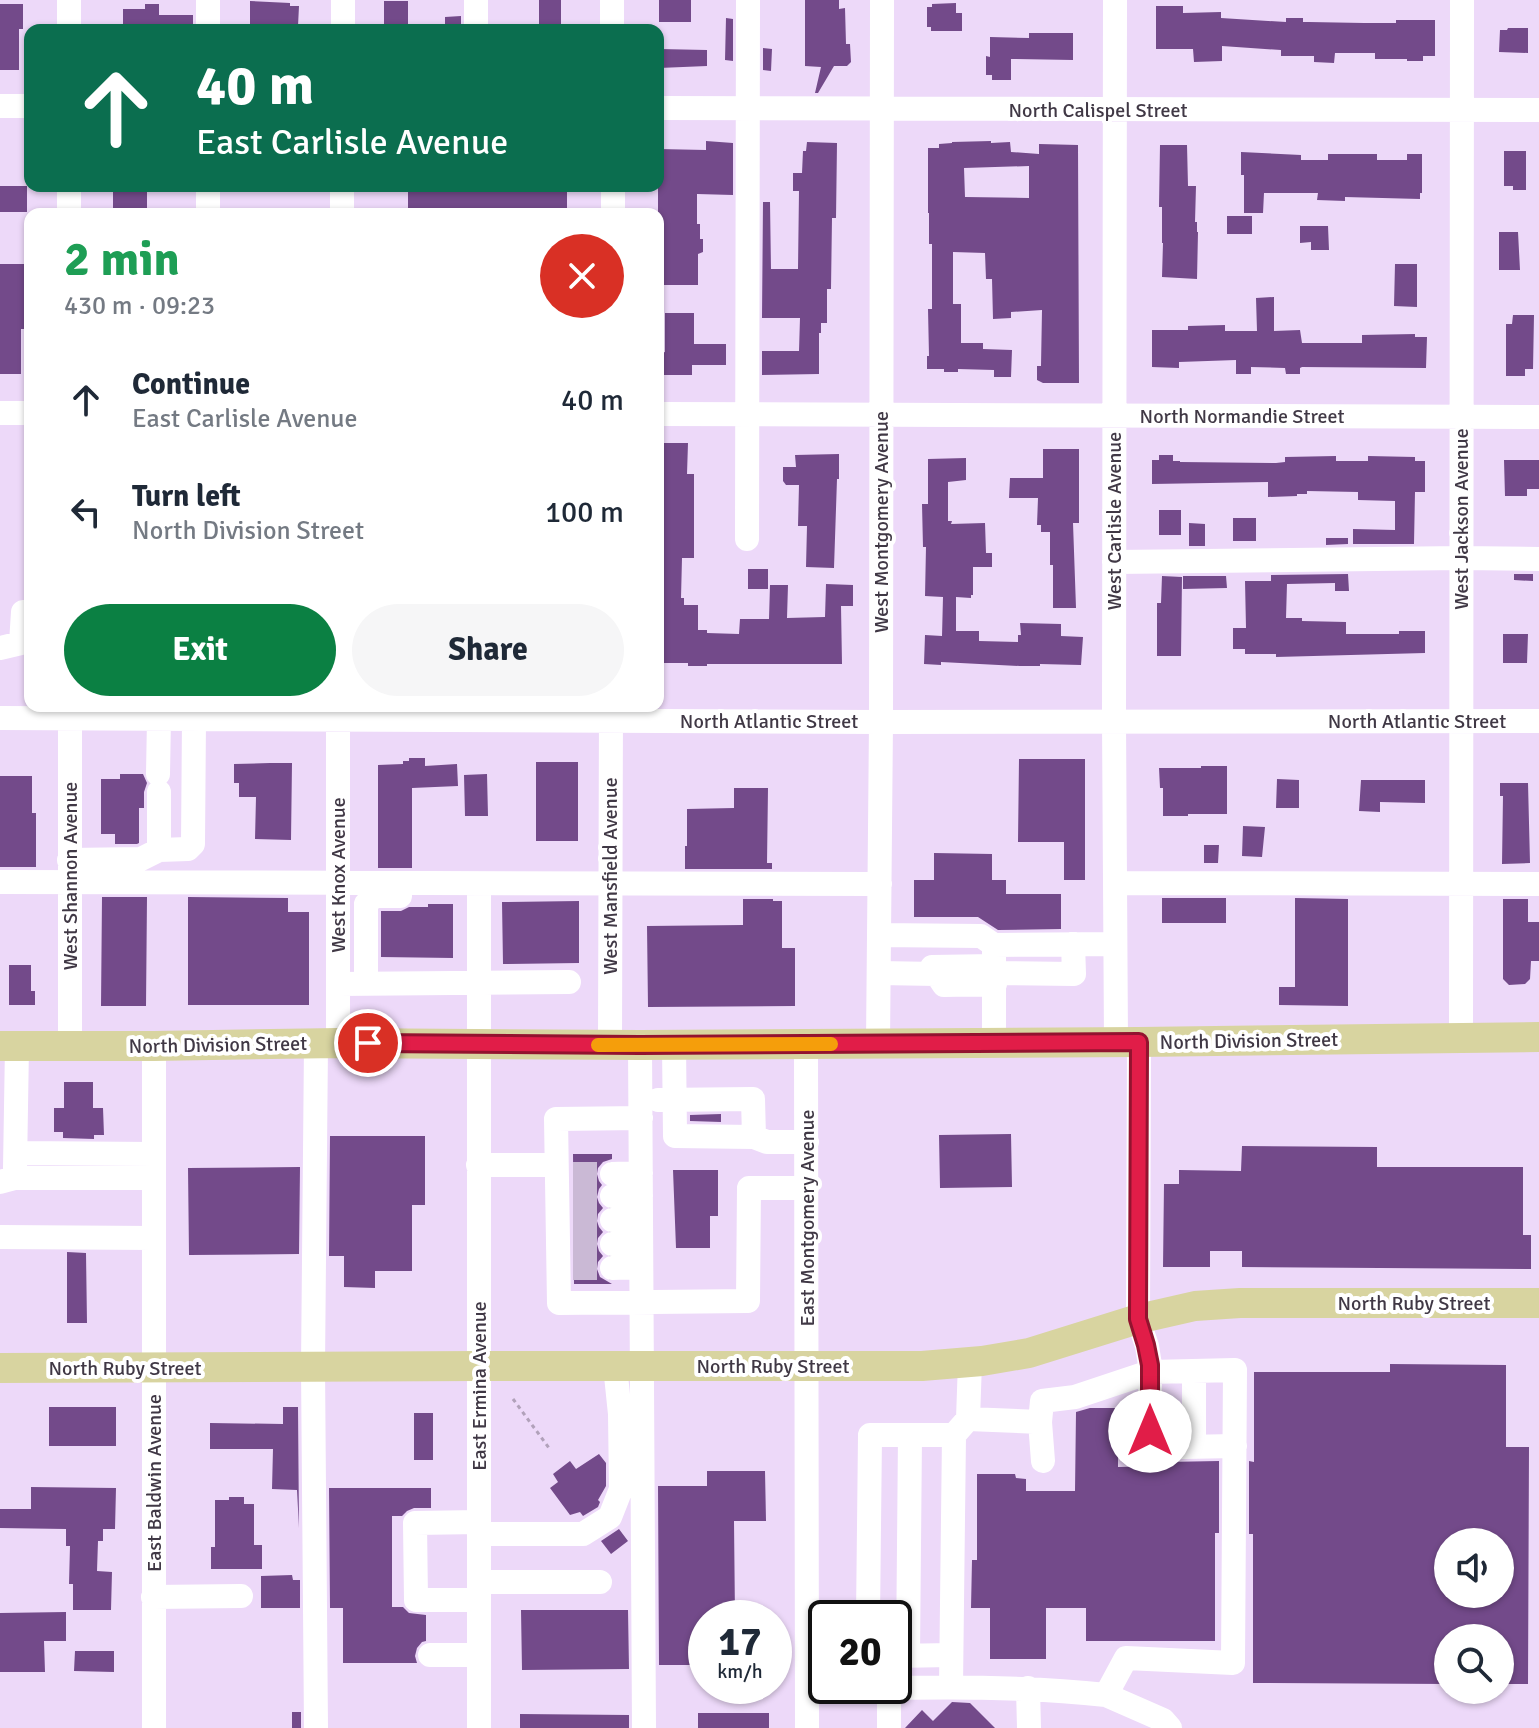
<!DOCTYPE html>
<html lang="en">
<head>
<meta charset="utf-8">
<style>
	body { margin:0; font-family:Signika,sans-serif; background:#f6f6f7; color:#1f2937; height:100vh; display:flex; flex-direction:column; font-size:30px; white-space:nowrap }
	* { box-sizing:border-box; margin:0 }
	p { font-size:26px; color:#747a83 }
	.icon { flex:none; width:44px; height:44px; fill:none; stroke:currentColor; stroke-width:2; stroke-linecap:round; stroke-linejoin:round }
	.map { position:relative; flex:1; overflow:hidden }
	.details { position:absolute; left:24px; top:208px; width:640px; height:504px; display:flex; flex-direction:column; background:#fff; border-radius:16px; box-shadow:0 2px 6px #0004 }
	.details>* { flex:none }
	.banner { position:absolute; left:24px; top:24px; width:640px; height:168px; border-radius:16px; box-shadow:0 2px 6px #0004; background:#0b6e4f; color:#fff; overflow:hidden }
	.tools { position:absolute; left:1434px; top:1528px; display:grid; gap:16px }
	.tools a { display:grid; place-items:center; width:80px; height:80px; border-radius:50%; background:#fff; box-shadow:0 2px 6px #0004; font-size:40px }
	.speed { position:absolute; left:688px; top:1600px; display:flex; gap:16px; font-size:40px; font-weight:700; text-align:center }
	.speed>* { display:grid; place-content:center; width:104px; height:104px; border-radius:50%; background:#fff; box-shadow:0 2px 6px #0004; line-height:1 }
	.speed small { font-size:20px; font-weight:400 }
	.speed .limit { border:4px solid #111; border-radius:12px; background:#fff; color:#111 }
	.pin { position:absolute; display:grid; place-items:center; width:68px; height:68px; color:#fff; margin:-34px; border:4px solid #fff; border-radius:50%; box-shadow:0 2px 8px #0007 }
	.me { position:absolute; width:88px; margin:-44px; rotate:0deg; stroke-linejoin:round; filter:drop-shadow(0 0 6px #0008) }
	.turn { display:flex; align-items:center; gap:28px; height:168px; padding:0 40px; font-size:36px }
	.turn .icon { width:104px; height:104px; stroke-width:2.5 }
	.turn b { display:block; font-size:56px; line-height:68px }
	.round { display:grid; place-items:center; flex:none; width:84px; height:84px; border-radius:42px; background:#f6f6f7 }
	.overview { display:flex; align-items:center; justify-content:space-between; height:136px; padding:0 40px }
	h1 { font-size:48px; font-weight:800; line-height:60px; color:#1e9e55 }
	.button { display:flex; gap:16px; margin-top:auto; padding:16px 40px }
	.button a { flex:1; height:92px; border-radius:48px; background:#0b8043; color:#fff; font-size:32px; font-weight:800; line-height:92px; text-align:center }
	.button a+a { background:#f6f6f7; color:#1f2937 }
	ul { padding:0; list-style:none }
	li { display:flex; align-items:center; gap:24px; height:112px; padding:0 40px }
	li div { flex:1 }
	li b { display:block; font-size:30px }
	li em { font-style:normal }
	.map>svg:first-child { display:block }
	.building { fill:#734a8a; fill-rule:evenodd }
	.lines { fill:none; stroke-linecap:round; stroke-linejoin:round }
	.minor-tunnel { stroke:#cab9d5; stroke-width:24; stroke-dasharray:24 12; stroke-linecap:butt }
	.path { stroke:#b1a1ba; stroke-width:3; stroke-dasharray:4 4; stroke-linecap:butt }
	.minor { stroke:#fff; stroke-width:24 }
	.major { stroke:#d8d4a0; stroke-width:30 }
	.route-casing { stroke:#92132f; stroke-width:20 }
	.route { stroke:#e11d48; stroke-width:14 }
	.slow { stroke:#f59e0b; stroke-width:14 }
	.labels { text-anchor:middle; dominant-baseline:central; stroke-width:8; stroke-linejoin:round; paint-order:stroke }
	.street-label { font-size:20px; fill:#403845; stroke:#fff }
</style>
</head>
<body>
<div class="map">
<svg width="1539" height="1728" viewBox="0 0 1539 1728">
	<rect width="100%" height="100%" fill="#edd9f9"/>
	<!-- building -->
	<path class="building" d="M539,0H561V27H539Z
		M659,0H691V22H659Z
		M805,0H839V9L845,8L846,44H850L851,62L847,66H834L818,93H815L821,67L805,66Z
		M250,1L290,3V6H299L298,26H250Z
		M384,1H408V30H384Z
		M956,3V13H962V31H931V27H927V7H932V4Z
		M0,4H23V29H19V70H0Z
		M145,4H159V15H193V30H123V9H145Z
		M1156,6H1183V13L1221,12V18L1286,22V18H1303V22H1309L1364,23H1396V20H1435V56H1423V61H1407V59H1375V53H1335L1334,63L1314,62V56H1281V50L1222,46V61L1194,62L1193,49H1156Z
		M461,16V30H445V17Z
		M726,18L733,19V61L725,60Z
		M1508,28H1528V53L1499,52L1500,30H1507Z
		M1029,33H1073V60L1011,59V80H992V75H986V56L990,57V37L1029,38Z
		M763,48L772,49L771,71L763,70Z
		M659,49L707,50V66L659,68Z
		M706,141L733,143V195L697,194V224H700V239H703V252L698,254V285H664V259H658V149L706,150Z
		M991,141V143L1010,142L1011,152L1039,154V144L1078,145L1079,383H1043L1037,380V366H1041L1042,310L1011,312V318L993,319L992,279H986L985,253L953,252V304H961V343H983V349L1012,350L1011,377H994V370L958,369V372H944V369H927V356H929L928,309H932V244H929V213H928V148H939V144L952,143V142ZM1029,166V198L965,197L964,168Z
		M807,142L837,143L836,218H832L831,289H827V323H821V333H819V374L762,375V351H799L800,318H762L763,202H770L771,269H798L799,191H793V173H802L803,151H806Z
		M1160,145H1187L1188,186H1196L1195,222H1197V232H1198L1197,279L1162,277L1163,243H1162V207H1159Z
		M1504,151H1526V190H1513V186H1504Z
		M1241,152L1301,155V160H1328V154H1377V160H1407V154H1422V193H1420V199L1345,197V201L1317,200L1318,193H1264L1263,213H1244V175H1241Z
		M0,186H27V212H0Z
		M113,186H147V209H113Z
		M408,186H567V214H424V210H408Z
		M1227,216H1252V234H1227Z
		M1300,226H1328L1329,250H1311V242L1300,243Z
		M1499,232H1518L1520,270H1499Z
		M0,264H26L25,329H21V374H0Z
		M1395,264H1417V307L1394,306Z
		M1274,297V331L1300,330L1302,343H1362V335L1415,334V337H1427L1426,368L1302,367L1300,368V374H1286L1285,368L1251,367V374H1236V360L1179,362V368L1152,367V330H1188V326L1225,325V331H1257L1256,298Z
		M665,313H694V344H726V365H692V375H664V372H659V354L665,352Z
		M1513,315H1534L1533,369H1525V376H1506V324H1512Z
		M658,443H688L687,474H694V558H682L681,598H684V605H698V630H707V633L739,634L740,619H769L770,585H788L787,618L825,617L826,584L853,585V606H841L842,664H707V666H688V663H658Z
		M1043,449H1079V523H1073L1076,608H1053V565H1050V532H1041V525H1037L1038,498H1009L1010,478H1043Z
		M839,454V479H837L834,568L806,567L807,526H798L799,485H786L783,481V467H796L795,455Z
		M1159,455H1173V461H1180V462L1276,463L1285,462V457L1336,456V461H1368V456L1415,457V461H1425V492H1415L1414,544H1353V529L1395,530V501L1358,500V492L1307,491V494H1297V496L1268,497V482L1152,484V460H1159Z
		M966,458V480L948,482V521H952L951,524L985,523L986,553H992V567H973V595H971V598L956,597V631H979V641L1018,642V635H1021L1020,623L1061,624V636L1083,637L1081,665L1040,664V666H1020L941,662V665L924,664L925,635L942,636L943,597L925,596L926,547H923L922,504H928V459Z
		M1504,460H1539V489H1527V496H1505Z
		M1159,510H1181V535H1159Z
		M1233,518H1256V541H1233Z
		M1189,523L1205,524V546H1189Z
		M1326,538H1348V544L1326,545Z
		M748,569H768V589H748Z
		M1348,574L1349,591H1335V583L1287,584L1286,618H1302V621L1346,622V634H1399V631H1425V653L1276,657V654H1245V649H1233V628H1246L1245,581H1271V575Z
		M1514,574H1533V581L1514,580Z
		M1162,576L1182,577L1181,656H1157V603H1161Z
		M1183,576H1226L1227,588L1183,589Z
		M1503,634H1528L1527,663H1503Z
		M409,758H425V766L457,764L458,786L412,788V868H378V765L403,764V761H409Z
		M1019,759H1085V880H1064V842H1018Z
		M536,762H578V841H536Z
		M270,763H292L291,840L255,839L256,797H239V783H234V764Z
		M1201,766H1227V814H1188V816H1163V788H1160L1159,768H1201Z
		M120,774H143L147,783L144,792V808H139V843L137,844H115V834H101V779H120Z
		M487,774L488,816H465L464,775Z
		M0,776H32V813H36V867H0Z
		M1277,779L1299,780V808H1276Z
		M1361,780H1425V803L1380,802V812L1359,811Z
		M1500,783H1528L1530,863L1502,864L1503,796H1500Z
		M734,788H768L767,863H772V869H685V846H687V809L734,808Z
		M1243,826L1265,827L1262,857L1242,856Z
		M1204,845H1219L1218,863H1204Z
		M934,853L992,854V880H1006V894H1061V929L998,930L978,917H914V880H934Z
		M102,897H147L146,1006H101Z
		M188,897L288,898V912H309V1005H188Z
		M1162,898H1226V923H1162Z
		M1295,898L1348,899V1006L1279,1005V987H1295Z
		M743,899H773V901H782V948H795V1006L648,1007L647,926L743,925Z
		M1503,899H1528V922H1539V961H1531L1530,979L1525,984L1509,985L1503,979Z
		M579,901V963L503,964L502,902Z
		M428,904H453V958L381,957V911H401L409,907H428Z
		M9,965H31V991H35V1005H9Z
		M64,1082H93V1108H103L104,1135H94V1139L63,1138V1132H54V1108H64Z
		M721,1114V1122L690,1121V1115Z
		M1011,1134L1012,1187L940,1188L939,1135Z
		M330,1136H425V1205H412V1271H375V1288L344,1287V1256H329Z
		M1242,1146L1377,1147V1167H1523V1235H1531V1269L1242,1267V1251H1210V1267H1163L1164,1184H1179V1170L1241,1171Z
		M573,1154H612V1159L603,1162L598,1168L597,1174L599,1181L602,1185L599,1189L597,1197L599,1203L603,1208L598,1214L597,1221L599,1227L603,1232L598,1238L597,1244L599,1251L603,1256L598,1262L597,1269L600,1277L612,1284H574Z
		M300,1167L299,1254L189,1255L188,1168Z
		M673,1170H718V1216H710V1248H676Z
		M67,1252L86,1253L87,1323H67Z
		M1390,1364L1506,1365V1447H1529L1528,1684H1500V1638H1448V1684L1253,1683V1534H1249V1461L1254,1462V1372H1390ZM1448,1542H1500V1594H1448Z
		M49,1407H116V1446H49Z
		M283,1407H298L299,1528L297,1490L272,1489L273,1449H210V1423L283,1424Z
		M1090,1408H1133V1430H1118V1467L1166,1466V1462L1219,1461V1533H1215V1641H1086V1608H1046V1659H990V1608H971L972,1560H977V1474H1015L1016,1478L1026,1479V1491H1075L1076,1412Z
		M414,1413H433V1460H414Z
		M599,1454L606,1463V1486L598,1500L600,1502L598,1507L583,1516L580,1512L570,1515L550,1488L558,1482L553,1474L570,1461L576,1469Z
		M707,1471H765L766,1521H734L735,1618H706V1665H659L658,1486H707Z
		M31,1487L116,1488L115,1529H103V1541H98L97,1571L112,1572L111,1610H73V1584H69L70,1546H66V1529L0,1528V1509H31Z
		M329,1488H431V1508H414L407,1511L402,1516H392V1607H403L409,1613L426,1615V1641L422,1642L417,1648L415,1656L417,1663H343V1608H330Z
		M229,1497H244V1504H254V1545H262V1569H211V1547H215V1500H229Z
		M619,1529L628,1541L611,1554L601,1541Z
		M292,1575L293,1580H300V1608H261V1576Z
		M521,1610H628L629,1669L522,1670Z
		M66,1612V1641H44L45,1672H0V1613Z
		M75,1651H114V1672L74,1671Z
		M952,1702L970,1703L995,1728H905L922,1710L933,1721Z
		M292,1712H301V1728H292Z
		M698,1713H769V1728H698Z
		M520,1714L629,1715V1728H520Z"/>
	<g class="lines">
		<!-- minor-tunnel -->
		<path class="minor-tunnel" d="M573,1174H612
			M573,1196H612
			M573,1220H612
			M573,1244H612
			M573,1268H612"/>
		<!-- path -->
		<path class="path" d="M513,1399L549,1448"/>
		<!-- minor -->
		<path class="minor" d="M476,0V30
			M612,0V30
			M1115,0L1114,721L1116,1042
			M69,30V0
			M208,30V0
			M343,30V0
			M0,106H30
			M658,108L1539,110
			M69,186V214
			M208,214V186
			M342,214V186
			M613,214V186
			M0,413H30
			M658,414L1539,417
			M747,539L748,0
			M1114,562L1461,558L1539,559
			M0,648L21,643L23,612
			M70,706V1046
			M0,718L881,722L1539,721
			M158,774L159,719
			M159,792V850
			M69,860L141,859L159,850L188,849L193,844L194,719
			M0,882L880,884
			M1115,883L1539,884
			M479,884V1728
			M879,935L981,936L994,945
			M994,966L932,967L944,985L995,984
			M879,973L937,974
			M995,973L1074,974L1073,944
			M366,983V904L374,896H400
			M338,984L569,982
			M1461,1038L1462,0
			M1139,1042L1138,1319L1147,1346L1150,1365V1431
			M338,1043V706
			M878,1043L881,722L882,0
			M994,1043V945L1115,944
			M316,1044L313,1367L316,1728
			M806,1044L807,1728
			M610,1045L611,706
			M640,1045L644,1728
			M674,1045L675,1136L754,1137L767,1142H807
			M154,1046V1728
			M658,1100L753,1099L754,1137
			M641,1118L556,1119L559,1303L748,1301L749,1188H807
			M16,1153L154,1154
			M478,1165H556
			M15,1168L17,1046
			M612,1174L641,1173
			M0,1182L15,1178H154
			M612,1196H641
			M612,1220L641,1219
			M0,1237L154,1238
			M612,1244L641,1243
			M612,1268L641,1267
			M1194,1371V1447
			M968,1419L1040,1422
			M1132,1448L1235,1446
			M479,1522L415,1523L416,1600H479
			M479,1534H583L610,1517L621,1489L620,1414L615,1366
			M479,1582H600
			M153,1597L241,1596
			M868,1618L870,1435H954
			M430,1655H479
			M908,1655L910,1435
			M894,1656L951,1655
			M951,1687L954,1435L968,1419L970,1362
			M889,1688V1728
			M1028,1688L1029,1728
			M807,1689C907,1688 1007,1684 1106,1695L1126,1658L1233,1663L1235,1370L1150,1372L1075,1397L1042,1401L1040,1422L1043,1461
			M1106,1695L1163,1720L1170,1728"/>
		<!-- major -->
		<path class="major" d="M0,1046H154L338,1043L640,1045L1139,1042L1539,1037
			M0,1368L479,1366H922L982,1361L1029,1353L1138,1319L1195,1306L1240,1303H1539"/>
	</g>
	<g class="lines">
		<!-- route casing -->
		<g class="route-casing">
			<path id="route" d="M368,1043L640,1045L1139,1042L1138,1319L1146,1345L1150,1365V1431"/>
		</g>
		<!-- route -->
		<use href="#route" class="route"/>
		<!-- slow -->
		<path class="slow" d="M598,1045L831,1044"/>
	</g>
	<g class="labels">
		<!-- street labels -->
		<g class="street-label">
			<text x="1098" y="110">North Calispel Street</text>
			<text x="1242" y="416">North Normandie Street</text>
			<text transform="translate(1461 519) rotate(-90)">West Jackson Avenue</text>
			<text transform="translate(1114 521) rotate(-90)">West Carlisle Avenue</text>
			<text transform="translate(881 522) rotate(-90)">West Montgomery Avenue</text>
			<text x="769" y="721">North Atlantic Street</text>
			<text x="1417" y="721">North Atlantic Street</text>
			<text transform="translate(338 875) rotate(-90)">West Knox Avenue</text>
			<text transform="translate(70 876) rotate(-90)">West Shannon Avenue</text>
			<text transform="translate(610 876) rotate(-90)">West Mansfield Avenue</text>
			<text transform="translate(1249 1041) rotate(-1)">North Division Street</text>
			<text transform="translate(218 1045) rotate(-1)">North Division Street</text>
			<text transform="translate(807 1218) rotate(-90)">East Montgomery Avenue</text>
			<text x="1414" y="1303">North Ruby Street</text>
			<text x="773" y="1366">North Ruby Street</text>
			<text x="125" y="1368">North Ruby Street</text>
			<text transform="translate(479 1386) rotate(-90)">East Ermina Avenue</text>
			<text transform="translate(154 1483) rotate(-90)">East Baldwin Avenue</text>
		</g>
	</g>
</svg>
<div class="tools">
<a><svg class="icon" aria-label="sound" viewBox="0 0 24 24"><path d="M4 9h4l5-4v14l-5-4H4zM17 9q2 3 0 6"/></svg></a>
<a><svg class="icon" aria-label="search" viewBox="0 0 24 24"><circle cx="10" cy="10" r="6"/><path d="M15 15l6 6"/></svg></a>
</div>
<div class="speed"><div>17<small>km/h</small></div><div class="limit">20</div></div>
<div class="pin" style="left:368px;top:1043px;background:#d93025"><svg class="icon" aria-label="arrive" viewBox="0 0 24 24"><path d="M6 21V4h12l-3 4 3 4H6"/></svg></div>
<svg class="me" style="left:1150px;top:1431px" viewBox="-20 -20 40 40"><circle r="19" fill="#fff"/><path d="M0-13L10 11 0 6-10 11z" fill="#e11d48"/></svg>
<div class="banner">
<div class="turn"><svg class="icon" aria-label="ahead" viewBox="0 0 24 24"><path d="M12 20V5M6 11l6-6 6 6"/></svg><div><b>40 m</b>East Carlisle Avenue</div></div>
</div>
<section class="details">
<div class="overview"><div><h1>2 min</h1><p>430 m · 09:23</p></div><a class="round" style="background:#d93025;color:#fff"><svg class="icon" aria-label="close" viewBox="0 0 24 24"><path d="M6 6l12 12M18 6L6 18"/></svg></a></div>
<ul>
<li><svg class="icon" aria-label="ahead" viewBox="0 0 24 24"><path d="M12 20V5M6 11l6-6 6 6"/></svg><div><b>Continue</b><p>East Carlisle Avenue</p></div><em>40 m</em></li>
<li><svg class="icon" aria-label="left" viewBox="0 0 24 24"><path d="M17 20v-9H6M10 6l-5 5 5 5"/></svg><div><b>Turn left</b><p>North Division Street</p></div><em>100 m</em></li>
</ul>
<div class="button"><a>Exit</a><a>Share</a></div>
</section>
</div>
</body>
</html>
